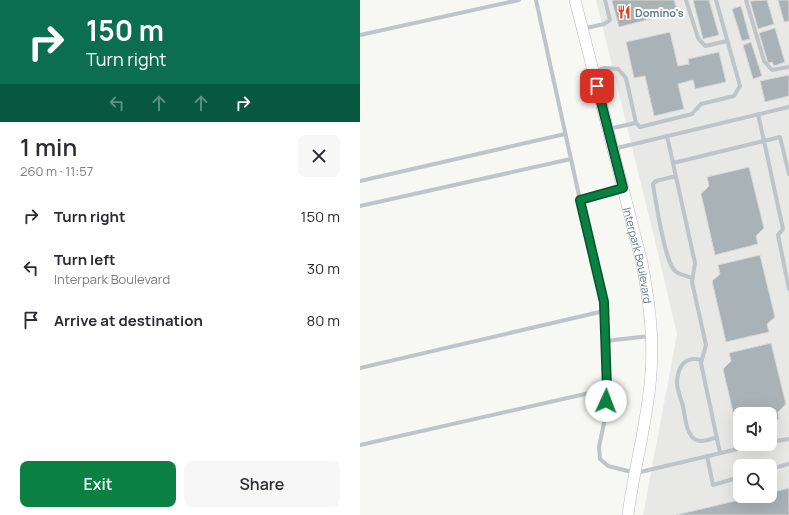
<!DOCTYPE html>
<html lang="en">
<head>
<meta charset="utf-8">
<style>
	body { margin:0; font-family:Manrope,sans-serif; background:#f7f7f7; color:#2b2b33; height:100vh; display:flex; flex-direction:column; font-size:15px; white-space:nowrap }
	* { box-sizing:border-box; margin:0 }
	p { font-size:13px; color:#7c7c81 }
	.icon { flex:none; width:22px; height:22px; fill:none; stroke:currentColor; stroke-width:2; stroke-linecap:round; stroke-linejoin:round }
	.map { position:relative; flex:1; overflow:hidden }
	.side { display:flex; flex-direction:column; background:#fff; width:360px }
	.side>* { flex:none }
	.hud { background:#0b6e4f; color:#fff; overflow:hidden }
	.buttons { position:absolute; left:373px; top:407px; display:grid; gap:8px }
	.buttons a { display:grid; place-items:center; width:44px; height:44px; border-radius:8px; background:#fff; box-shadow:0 4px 16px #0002; font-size:20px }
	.pin { position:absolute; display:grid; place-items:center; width:34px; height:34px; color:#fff; margin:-17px; border-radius:8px; box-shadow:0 2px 6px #0006 }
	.me { position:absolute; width:44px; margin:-22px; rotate:2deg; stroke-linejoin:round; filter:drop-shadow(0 0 3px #0008) }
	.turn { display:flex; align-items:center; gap:14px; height:84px; padding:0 20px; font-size:18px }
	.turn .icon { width:52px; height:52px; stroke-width:2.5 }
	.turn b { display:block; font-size:28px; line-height:34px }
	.lanes { display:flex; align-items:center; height:38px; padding:0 20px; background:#0003; justify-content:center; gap:20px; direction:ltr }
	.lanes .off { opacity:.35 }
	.round { display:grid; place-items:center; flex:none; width:42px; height:42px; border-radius:8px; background:#f7f7f7 }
	.head { display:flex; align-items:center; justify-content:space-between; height:68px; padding:0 20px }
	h1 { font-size:24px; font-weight:600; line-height:30px }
	.button { display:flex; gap:8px; margin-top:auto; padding:8px 20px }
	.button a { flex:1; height:46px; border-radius:8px; background:#0b8043; color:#fff; font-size:16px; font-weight:600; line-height:46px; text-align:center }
	.button a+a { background:#f7f7f7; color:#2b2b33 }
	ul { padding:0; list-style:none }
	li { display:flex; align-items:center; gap:12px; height:52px; padding:0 20px }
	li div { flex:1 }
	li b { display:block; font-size:15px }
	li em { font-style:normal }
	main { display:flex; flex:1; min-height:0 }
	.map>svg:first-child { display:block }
	.built { fill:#e8e8e7; fill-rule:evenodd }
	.building { fill:#a8b2b7; stroke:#d8d8d6 }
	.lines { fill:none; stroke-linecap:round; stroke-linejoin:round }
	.secondary-casing { stroke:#b4babe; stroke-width:12 }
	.lane { stroke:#bfc4c8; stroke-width:4 }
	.secondary { stroke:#fff; stroke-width:11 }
	.route-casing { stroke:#07532c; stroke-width:10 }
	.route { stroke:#0b8043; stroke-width:7 }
	.labels { text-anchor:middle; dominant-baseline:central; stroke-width:4; stroke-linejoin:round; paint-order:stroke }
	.poi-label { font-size:11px; font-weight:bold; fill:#647986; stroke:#fff; text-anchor:start }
	.street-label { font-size:11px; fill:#647986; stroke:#fff }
</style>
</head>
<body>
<main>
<section class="side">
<div class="hud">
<div class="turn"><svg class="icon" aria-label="right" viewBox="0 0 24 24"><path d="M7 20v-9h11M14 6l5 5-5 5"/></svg><div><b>150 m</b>Turn right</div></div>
<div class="lanes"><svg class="icon off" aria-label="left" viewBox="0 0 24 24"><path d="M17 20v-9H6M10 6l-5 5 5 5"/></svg><svg class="icon off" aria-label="ahead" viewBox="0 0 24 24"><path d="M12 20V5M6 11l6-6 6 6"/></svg><svg class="icon off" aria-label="ahead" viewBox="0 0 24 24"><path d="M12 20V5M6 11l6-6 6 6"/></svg><svg class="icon" aria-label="right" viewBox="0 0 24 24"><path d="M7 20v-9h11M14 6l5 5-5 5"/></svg></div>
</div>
<div class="head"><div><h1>1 min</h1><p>260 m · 11:57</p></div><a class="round"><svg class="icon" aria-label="close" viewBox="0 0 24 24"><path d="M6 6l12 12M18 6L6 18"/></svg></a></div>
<ul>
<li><svg class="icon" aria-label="right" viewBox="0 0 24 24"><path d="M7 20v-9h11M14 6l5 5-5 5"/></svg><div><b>Turn right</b></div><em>150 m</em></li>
<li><svg class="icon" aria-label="left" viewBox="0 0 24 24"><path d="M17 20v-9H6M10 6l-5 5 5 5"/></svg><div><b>Turn left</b><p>Interpark Boulevard</p></div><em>30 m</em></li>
<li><svg class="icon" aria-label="arrive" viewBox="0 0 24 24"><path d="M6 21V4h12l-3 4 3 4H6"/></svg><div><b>Arrive at destination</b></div><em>80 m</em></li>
</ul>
<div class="button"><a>Exit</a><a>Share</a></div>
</section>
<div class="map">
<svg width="429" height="515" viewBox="0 0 429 515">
	<rect width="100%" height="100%" fill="#f7f7f3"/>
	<!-- built -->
	<path class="built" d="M236,0H429V515H283L317,334L297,249ZM380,414H410V444H380ZM380,466H410V496H380Z"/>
	<!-- building -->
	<path class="building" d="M254,0H314L318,12L259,27L252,1Z
		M333,0H349L359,35L343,39Z
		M407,0L414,24L398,29L390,1Z
		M418,0H429V21L424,22Z
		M381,6L390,39L382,41L372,9Z
		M415,28L425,62L414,66L412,62L408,63L399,33Z
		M310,32L318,66L329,64L328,59L359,52L366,82L335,89L333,80L318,84L324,109L294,116L285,76L274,78L266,42Z
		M391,42L402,76L393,79L383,45Z
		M429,75V96L405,102L400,81Z
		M389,167L404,228L396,236L398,244L355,255L341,194L349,186L347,177Z
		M400,255L415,317L407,324L409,332L366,342L352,281L360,274L358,265Z
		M411,343L426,404L418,412L419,419L410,422V414H380V429L377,430L363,369L371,361L369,353Z
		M429,488V515H316L396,496H410V493Z"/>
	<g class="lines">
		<!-- secondary casing -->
		<g class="secondary-casing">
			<g id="secondary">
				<path id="s1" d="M215,0L282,263C289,300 294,336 291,373C288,421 274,467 268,515"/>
			</g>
		</g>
		<!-- lane -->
		<path class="lane" d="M176,0L220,200
			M326,0L338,38L345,46L367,41
			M386,0L404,61L412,70L429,67
			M222,29L244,24L250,20L245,0
			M0,35L159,0
			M233,72L245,68L258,69L266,78L276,123L280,127L332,114L341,104L374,96L380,86L356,0
			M248,129L276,123
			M307,136L335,263L332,282L346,345L341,363L360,453
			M253,149L429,107
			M313,163L404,141L398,114
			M429,174L420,137L404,141L423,229L418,235L429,289
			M316,176L296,181L293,184L294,191C297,207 305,262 315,271C320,275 327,276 332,278
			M0,181L205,134
			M0,206L211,159
			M245,341L244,302L220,200L262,188
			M341,360C325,356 318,366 317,382C317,390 321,399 323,406C325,416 326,435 336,440C343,443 350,439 357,437
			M0,368L244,311
			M247,389L245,341L290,336
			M410,442L429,439
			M0,445L247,389L244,423L239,447L240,459L248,466L276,473L399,444
			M347,456L353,485L380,477
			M410,469L429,464"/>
		<!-- secondary -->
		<use href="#secondary" class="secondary"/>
	</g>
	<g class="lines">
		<!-- route casing -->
		<g class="route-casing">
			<path id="route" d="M237,86L263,188L220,200L244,302L247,390L246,401"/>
		</g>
		<!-- route -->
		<use href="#route" class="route"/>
	</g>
	<!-- icons -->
	<defs>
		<g id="restaurant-bare" transform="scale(1.08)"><path d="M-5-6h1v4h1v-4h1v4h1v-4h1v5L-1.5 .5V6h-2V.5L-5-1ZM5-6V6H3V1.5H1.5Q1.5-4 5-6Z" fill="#eb401f" stroke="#fff" stroke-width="2.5" paint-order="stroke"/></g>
	</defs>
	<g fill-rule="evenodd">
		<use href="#restaurant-bare" x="264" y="12"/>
	</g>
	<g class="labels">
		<!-- poi labels -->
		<g class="poi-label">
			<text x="275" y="12">Domino's</text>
		</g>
		<!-- street labels -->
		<g class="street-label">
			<text stroke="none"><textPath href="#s1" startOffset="263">Interpark Boulevard</textPath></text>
		</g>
	</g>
</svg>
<div class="buttons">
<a><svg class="icon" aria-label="sound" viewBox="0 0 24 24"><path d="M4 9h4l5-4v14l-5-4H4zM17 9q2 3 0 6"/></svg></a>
<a><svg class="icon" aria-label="search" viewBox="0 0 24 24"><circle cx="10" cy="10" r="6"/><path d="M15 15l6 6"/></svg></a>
</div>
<div class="pin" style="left:237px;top:86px;background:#d93025"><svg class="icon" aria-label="arrive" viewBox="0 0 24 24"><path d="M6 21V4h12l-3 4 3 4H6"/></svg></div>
<svg class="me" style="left:246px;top:401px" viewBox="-20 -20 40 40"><circle r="19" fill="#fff"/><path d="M0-13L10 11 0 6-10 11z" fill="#0b8043"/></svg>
</div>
</main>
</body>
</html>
